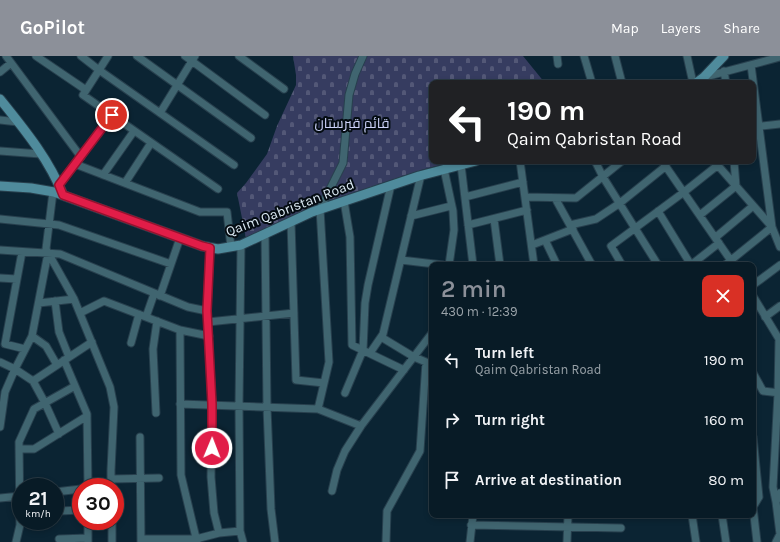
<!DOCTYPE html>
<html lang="en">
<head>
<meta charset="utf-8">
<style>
	body { margin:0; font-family:Karla,Cairo,sans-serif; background:#162832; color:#f1f3f6; height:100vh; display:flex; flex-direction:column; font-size:15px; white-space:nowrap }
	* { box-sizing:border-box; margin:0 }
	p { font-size:13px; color:#98a1a7 }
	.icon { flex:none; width:22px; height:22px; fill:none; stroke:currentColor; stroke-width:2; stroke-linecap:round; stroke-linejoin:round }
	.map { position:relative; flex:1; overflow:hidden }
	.details { position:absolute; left:429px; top:206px; width:327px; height:256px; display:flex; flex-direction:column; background:#081b26; border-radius:8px; box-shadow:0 2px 6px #0003,0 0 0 1px #293943 }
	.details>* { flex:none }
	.guide { position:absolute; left:429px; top:24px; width:327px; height:84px; border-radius:8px; box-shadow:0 2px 6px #0003,0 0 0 1px #293943; background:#202124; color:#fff; overflow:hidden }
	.speed { position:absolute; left:12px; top:422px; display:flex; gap:8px; font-size:20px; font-weight:700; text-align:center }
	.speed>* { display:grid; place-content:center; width:52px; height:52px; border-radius:50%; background:#081b26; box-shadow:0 2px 6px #0003,0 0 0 1px #293943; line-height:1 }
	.speed small { font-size:10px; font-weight:400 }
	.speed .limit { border:6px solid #d22; background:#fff; color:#111 }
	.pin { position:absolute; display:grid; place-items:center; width:34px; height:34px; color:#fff; margin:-17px; border:2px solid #fff; border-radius:50%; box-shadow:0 1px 4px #0007 }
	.me { position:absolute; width:44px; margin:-22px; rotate:1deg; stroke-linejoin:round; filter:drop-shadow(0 0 3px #0008) }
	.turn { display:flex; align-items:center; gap:14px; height:84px; padding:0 12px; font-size:18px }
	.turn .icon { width:52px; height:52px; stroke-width:2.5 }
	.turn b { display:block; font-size:28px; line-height:34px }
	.round { display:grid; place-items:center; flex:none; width:42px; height:42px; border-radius:8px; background:#162832 }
	.summary { display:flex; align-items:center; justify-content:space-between; height:68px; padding:0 12px }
	h1 { font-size:24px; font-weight:600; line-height:30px; color:#8c9099 }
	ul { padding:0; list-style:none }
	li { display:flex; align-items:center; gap:12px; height:60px; padding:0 12px }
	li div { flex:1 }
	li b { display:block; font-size:15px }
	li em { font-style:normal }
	header { display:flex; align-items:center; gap:24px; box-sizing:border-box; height:56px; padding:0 20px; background:#8c9099; color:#fff }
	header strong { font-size:19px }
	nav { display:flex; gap:22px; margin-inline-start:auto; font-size:14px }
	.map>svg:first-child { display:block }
	.cemetery { fill:url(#cemetery-stones) }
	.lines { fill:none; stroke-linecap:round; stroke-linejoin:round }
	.street-casing { stroke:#28404e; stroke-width:9 }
	.secondary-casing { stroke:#28404e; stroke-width:11 }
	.street { stroke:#406570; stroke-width:7 }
	.secondary { stroke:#4f8b9c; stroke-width:9 }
	.route-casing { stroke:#92132f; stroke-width:10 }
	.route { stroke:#e11d48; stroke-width:7 }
	.labels { text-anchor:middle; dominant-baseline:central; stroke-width:4; stroke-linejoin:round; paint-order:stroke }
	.park-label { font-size:14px; fill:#ccd3f8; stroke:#040c12 }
	.street-label { font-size:14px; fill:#ddebf5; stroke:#040c12 }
</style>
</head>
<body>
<header>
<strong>GoPilot</strong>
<nav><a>Map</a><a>Layers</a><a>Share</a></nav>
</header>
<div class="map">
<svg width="780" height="486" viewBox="0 0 780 486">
	<defs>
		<pattern id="cemetery-stones" width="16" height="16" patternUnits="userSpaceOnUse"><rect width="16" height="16" fill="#363c60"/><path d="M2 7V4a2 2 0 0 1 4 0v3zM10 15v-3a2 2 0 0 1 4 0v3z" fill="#535877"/></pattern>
	</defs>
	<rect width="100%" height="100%" fill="#0b2433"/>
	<!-- cemetery -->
	<path class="cemetery" d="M293,0H523L545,27H432V105H456L421,114L320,148L246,182L237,137L246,127L267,98L277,70L296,29V19Z"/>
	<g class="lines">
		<!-- street casing -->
		<g class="street-casing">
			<path id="street" d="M6,0L81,101
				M36,0L86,34
				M81,0L99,14L234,109
				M108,0L83,39L218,133
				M137,0L251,82
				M185,0L265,59
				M239,0L284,33
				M557,0L558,8
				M584,0L592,27
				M615,0L622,27
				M687,0L693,27
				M724,15L726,27
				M0,16L11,7
				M705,21L780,1
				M160,57L195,0
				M0,64L18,66
				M753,71L780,68
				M0,95L41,98
				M520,105L534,209
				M595,105L603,121L658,209
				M662,105L734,209
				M714,105L772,171L780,191
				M75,108L200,156H227L231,191
				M461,109L473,209
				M444,113L453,155L454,174L449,209
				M103,119L134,75
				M125,127L151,87
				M59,129L112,59
				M53,136L46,193L74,243L110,331L114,351L111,414V431
				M465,141L523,126
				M525,141L576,142L622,105
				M555,142L592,209
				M344,145L350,181L352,289L404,314
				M658,155L691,209
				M700,159L736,130L734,105
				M411,160L451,150
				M0,163L59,169L171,208
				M494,163L500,209
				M291,166L296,324L324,327
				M468,169L527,154
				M570,169L596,163L620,147L666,110
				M265,178L267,351L271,453L275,486
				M716,181L753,150
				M545,184L557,209
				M241,189L239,350L240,475L243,486
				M532,189L573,173
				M210,192L207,255L212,348L211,421L214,457L219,477
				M0,194L60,198L188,251L207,255
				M22,196L5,288L25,293
				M401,204L443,209
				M622,209L611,190L684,136L718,109
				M691,209L719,187
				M725,209L772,171L751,9
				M0,222L17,223
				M753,229L780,209
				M160,240L180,182
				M753,240L779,283L778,337L773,431L776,446
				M55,245L59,276L69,301
				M39,247L74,243
				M80,257L104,245L180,274L209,280
				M146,261L154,238
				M765,261L780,250
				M208,266L294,257
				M180,274L181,419L197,486
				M32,280L46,290L57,309
				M381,281L414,301L426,306L420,395L387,455L386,486
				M131,287L139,258
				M370,297L383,278L421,119
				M64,304L87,358L88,431
				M0,306L15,313L33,325L92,286
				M753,317L763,335L780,337
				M33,325L45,347L59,378
				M345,337L363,294L365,247L368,229L391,129
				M180,348L318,353L361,370
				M318,353L329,306L320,153L343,107L349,39L355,18L363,0
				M156,357L153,293L157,265
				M0,371L5,336L15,313L32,280L48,197
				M140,381L141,486
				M753,381L759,441L753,451L757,486
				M19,393H34L87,360
				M111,423L159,422
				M332,435L337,414L345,395L361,370L432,277
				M55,436L81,433
				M0,442L21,440
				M59,455L81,454
				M692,459L696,486
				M722,459L726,486
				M88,465V486
				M112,465V486
				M471,469L621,472
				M780,478L776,446L780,437
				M59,483L88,482
				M141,483H196L219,477L240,475
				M16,486L20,469L19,386L34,353L75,330
				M470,486L473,459
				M567,486L568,459
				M776,486L780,478"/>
		</g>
		<!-- secondary casing -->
		<g class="secondary-casing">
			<path id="secondary" d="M696,27L704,21L724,0
				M0,43C24,73 49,103 63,139
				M0,130L31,132L54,136L202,190L218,193L241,189L312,156L419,120L476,105"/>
		</g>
		<!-- street -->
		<use href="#street" class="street"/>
		<!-- secondary -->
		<use href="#secondary" class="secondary"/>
	</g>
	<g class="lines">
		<!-- route casing -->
		<g class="route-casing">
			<path id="route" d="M112,59L59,129L63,139L202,190L210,192L207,255L212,348V392"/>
		</g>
		<!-- route -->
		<use href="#route" class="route"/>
	</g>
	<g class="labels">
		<!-- park labels -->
		<g class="park-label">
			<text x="352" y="67">قائم قبرستان</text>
		</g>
		<!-- street labels -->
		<g class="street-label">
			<text transform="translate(290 152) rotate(-21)">Qaim Qabristan Road</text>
		</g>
	</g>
</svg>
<div class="speed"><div>21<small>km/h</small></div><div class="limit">30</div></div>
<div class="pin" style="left:112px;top:59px;background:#d93025"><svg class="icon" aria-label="arrive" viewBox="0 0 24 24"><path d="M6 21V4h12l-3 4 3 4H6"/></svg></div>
<svg class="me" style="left:212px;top:392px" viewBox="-20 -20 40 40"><circle r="17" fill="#e11d48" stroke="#fff" stroke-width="3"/><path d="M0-11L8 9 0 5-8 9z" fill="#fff"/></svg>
<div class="guide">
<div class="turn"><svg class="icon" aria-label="left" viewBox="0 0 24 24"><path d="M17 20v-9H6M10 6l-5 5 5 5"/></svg><div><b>190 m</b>Qaim Qabristan Road</div></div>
</div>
<section class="details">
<div class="summary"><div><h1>2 min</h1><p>430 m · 12:39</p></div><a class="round" style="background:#d93025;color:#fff"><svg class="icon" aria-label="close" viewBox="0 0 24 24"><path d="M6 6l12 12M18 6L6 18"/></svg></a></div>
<ul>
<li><svg class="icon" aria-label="left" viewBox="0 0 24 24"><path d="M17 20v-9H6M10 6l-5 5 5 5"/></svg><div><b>Turn left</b><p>Qaim Qabristan Road</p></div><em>190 m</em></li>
<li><svg class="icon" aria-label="right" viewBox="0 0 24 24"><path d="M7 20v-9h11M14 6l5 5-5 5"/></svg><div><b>Turn right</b></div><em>160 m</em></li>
<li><svg class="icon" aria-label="arrive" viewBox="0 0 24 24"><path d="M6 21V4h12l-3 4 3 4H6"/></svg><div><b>Arrive at destination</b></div><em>80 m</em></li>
</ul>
</section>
</div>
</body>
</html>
